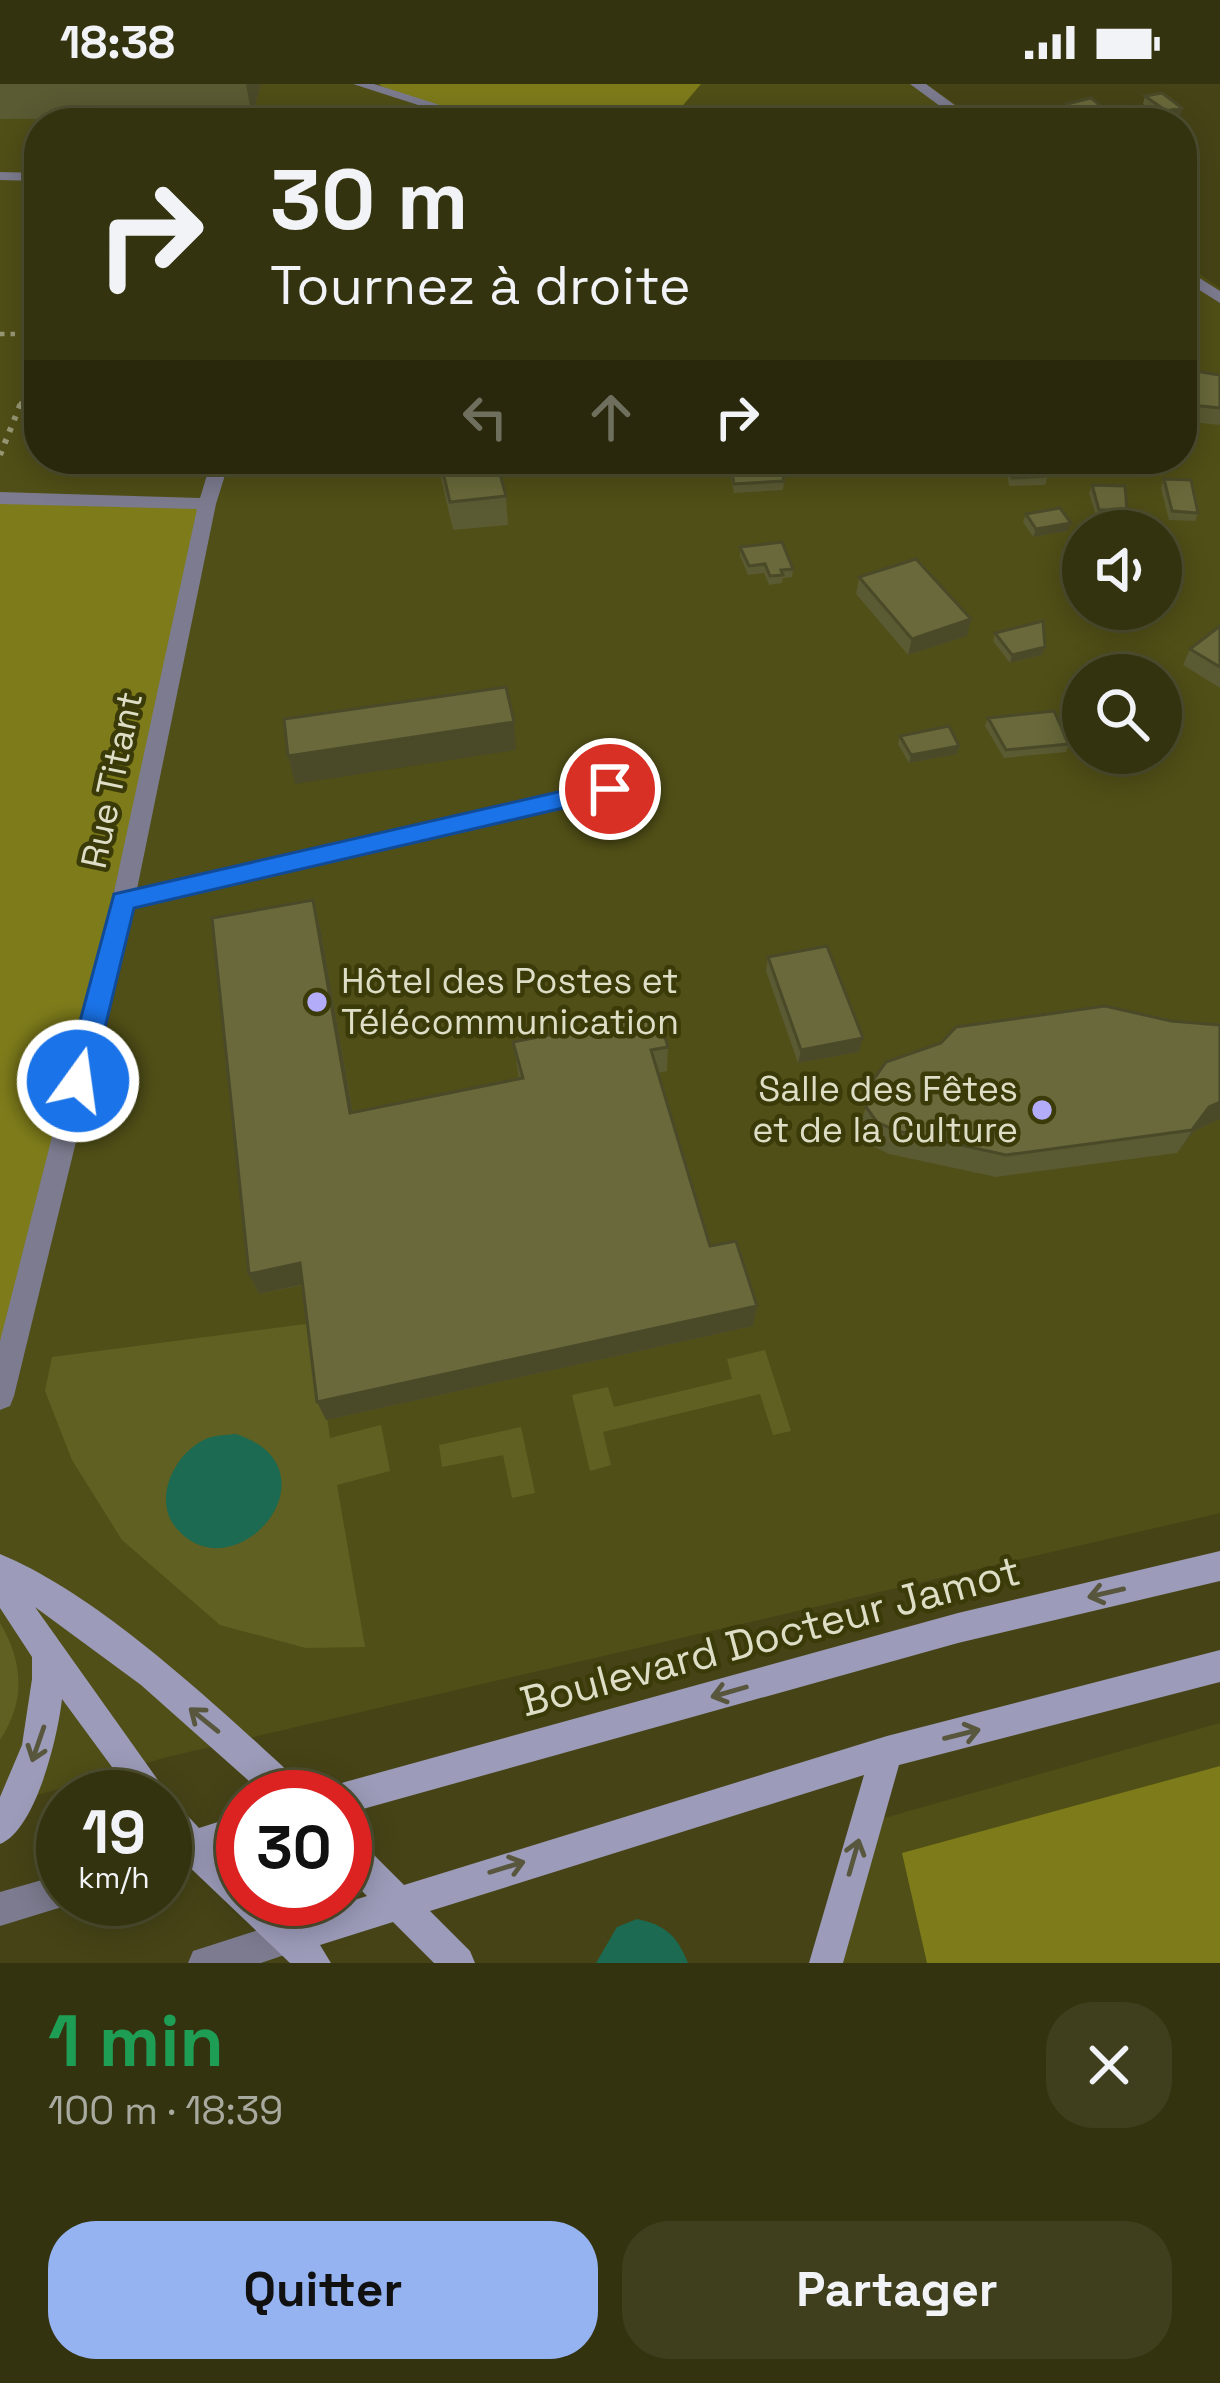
<!DOCTYPE html>
<html lang="fr">
<head>
<meta charset="utf-8">
<style>
	body { margin:0; font-family:"Space Grotesk",sans-serif; background:#3f3f1e; color:#f1f3f6; height:100vh; display:flex; flex-direction:column; font-size:45px; white-space:nowrap }
	* { box-sizing:border-box; margin:0 }
	p { font-size:39px; color:#a9aa9f }
	.icon { flex:none; width:66px; height:66px; fill:none; stroke:currentColor; stroke-width:2; stroke-linecap:round; stroke-linejoin:round }
	.map { position:relative; height:1879px; overflow:hidden }
	.sheet { display:flex; flex-direction:column; background:#343310; flex:1 }
	.sheet>* { flex:none }
	.top-card { position:absolute; left:24px; top:24px; width:1173px; height:366px; border-radius:48px; box-shadow:0 6px 30px #0003,0 0 0 3px #4e4e30; background:#343310; color:#f1f3f6; overflow:hidden }
	.controls { position:absolute; left:1062px; top:426px; display:grid; gap:24px }
	.controls a { display:grid; place-items:center; width:120px; height:120px; border-radius:50%; background:#343310; box-shadow:0 6px 30px #0003,0 0 0 3px #4e4e30; font-size:60px }
	.speed { position:absolute; left:36px; top:1686px; display:flex; gap:24px; font-size:60px; font-weight:700; text-align:center }
	.speed>* { display:grid; place-content:center; width:156px; height:156px; border-radius:50%; background:#343310; box-shadow:0 6px 30px #0003,0 0 0 3px #4e4e30; line-height:1 }
	.speed small { font-size:30px; font-weight:400 }
	.speed .limit { border:18px solid #d22; background:#fff; color:#111 }
	.pin { position:absolute; display:grid; place-items:center; width:102px; height:102px; color:#fff; margin:-51px; border:6px solid #fff; border-radius:50%; box-shadow:0 3px 12px #0007 }
	.me { position:absolute; width:132px; margin:-66px; rotate:14deg; stroke-linejoin:round; filter:drop-shadow(0 0 9px #0008) }
	.turn { display:flex; align-items:center; gap:42px; height:252px; padding:0 48px; font-size:54px }
	.turn .icon { width:156px; height:156px; stroke-width:2.5 }
	.turn b { display:block; font-size:84px; line-height:102px }
	.lanes { display:flex; align-items:center; height:114px; padding:0 48px; background:#0003; justify-content:center; gap:60px; direction:ltr }
	.lanes .off { opacity:.35 }
	.round { display:grid; place-items:center; flex:none; width:126px; height:126px; border-radius:48px; background:#3f3f1e }
	.summary { display:flex; align-items:center; justify-content:space-between; height:204px; padding:0 48px }
	h1 { font-size:72px; font-weight:800; line-height:90px; color:#1e9e55 }
	.action { display:flex; gap:24px; margin-top:auto; padding:24px 48px }
	.action a { flex:1; height:138px; border-radius:48px; background:#95b2f1; color:#111; font-size:48px; font-weight:800; line-height:138px; text-align:center }
	.action a+a { background:#3f3f1e; color:#f1f3f6 }
	.status { display:flex; justify-content:space-between; align-items:center; height:84px; padding:0 60px; background:#343310; direction:ltr }
	.status svg { height:33px; fill:currentColor }
	.map>svg:first-child { display:block }
	.built { fill:#504f17; fill-rule:evenodd }
	.green { fill:#616023 }
	.forest { fill:#7d7b1a }
	.water { fill:#1b6a51 }
	.lines { fill:none; stroke-linecap:round; stroke-linejoin:round }
	.path-far1 { stroke:#989775; stroke-width:4.5; stroke-dasharray:4.5 6; stroke-linecap:butt }
	.path { stroke:#989775; stroke-width:6; stroke-dasharray:4.5 8; stroke-linecap:butt }
	.minor { fill:#7c7b8f; fill-rule:evenodd }
	.secondary { fill:#9c9bb9; fill-rule:evenodd }
	.wall { fill:#5a5a33 }
	.shaded-wall { fill:#4a4a29 }
	.building { fill:#69693b; stroke:#4a4a29; stroke-width:3 }
	.oneway { stroke:#58573e }
	.route { fill:#1a73e8; stroke:#114b97; stroke-width:3 }
	.poi-dot { fill:#b3acf9; stroke:#3b3a09; stroke-width:4.5 }
	.labels { text-anchor:middle; dominant-baseline:central; stroke-width:9; stroke-linejoin:round; paint-order:stroke }
	.street-label { font-size:36px; fill:#dddec5; stroke:#3b3a09 }
	.poi-label { font-size:36px; fill:#dddec5; stroke:#3b3a09; text-anchor:start }
	.near-street-label { font-size:42px; fill:#dddec5; stroke:#3b3a09 }
</style>
</head>
<body>
<div class="status"><b>18:38</b><svg viewBox="0 0 49 12"><path d="M0 12V9h3v3zM5 12V6h3v6zM10 12V3h3v9zM15 12V0h3v12zM26 1h20v11H26zM47 4h2v5h-2z"/></svg></div>
<div class="map">
<svg width="1220" height="1879" viewBox="0 0 1220 1879">
	<rect width="100%" height="100%" fill="#464416"/>
	<!-- built -->
	<path class="built" d="M0,0H926L983,39H39V375H1182V178L1220,204V1429L167,1673L0,1722ZM1083,447H1161V525H1083ZM1083,591H1161V669H1083Z
		M1220,1639V1879H826L863,1740Z"/>
	<!-- green -->
	<path class="green" d="M313,1239L330,1354L381,1341L390,1387L337,1401L365,1563L306,1564L220,1541L122,1456L72,1376L45,1307L52,1273Z
		M765,1266L791,1347L773,1351L760,1310L603,1348L611,1381L590,1387L572,1311L608,1303L614,1323L732,1295L727,1275Z
		M521,1343L535,1409L512,1414L503,1371L442,1383L439,1361Z
		M0,1539C23,1577 26,1617 0,1656Z"/>
	<!-- forest -->
	<path class="forest" d="M379,0H701L668,39H528L393,13Z
		M0,414L207,420L0,1284Z
		M1220,1682V1879H927L902,1769Z"/>
	<!-- water -->
	<path class="water" d="M236,1350C343,1385 236,1512 177,1445C151,1416 175,1367 208,1354C216,1351 227,1351 236,1350Z
		M637,1835C666,1841 677,1852 688,1879H596L617,1843Z"/>
	<g class="lines">
		<!-- path-far1 -->
		<path class="path-far1" d="M0,250H39
			M20,322L39,275"/>
		<!-- path -->
		<path class="path" d="M0,371L21,319"/>
		<!-- minor -->
		<path class="minor" d="M353,0H374L496,39H474Z
			M910,0H926L979,39H963Z
			M0,88L39,89V97L0,96Z
			M1182,183L1220,207V219L1182,195Z
			M212,375H230L216,420L137,805L610,697L621,705L610,713L133,824L14,1312L10,1322L0,1326V1257L112,817L197,425L0,420V408L200,414Z
			M193,1746L205,1751L210,1763L205,1775L165,1791V1757Z
			M63,1790V1815H76L75,1819L0,1842V1808Z
			M290,1836L302,1841L307,1853L302,1865L261,1879H188L193,1867Z"/>
		<!-- secondary -->
		<path class="secondary" d="M1220,1467V1497L958,1559L345,1730V1713H329L333,1702L345,1698L958,1529Z
			M0,1470C102,1512 221,1626 303,1701L307,1713H267L141,1601L35,1523L170,1713L199,1744L243,1730V1762L224,1769L243,1786V1815H273L293,1835L367,1812L345,1790V1749L357,1754L404,1801L887,1652L1220,1566V1598L899,1681L843,1879H809L864,1691L430,1827L470,1867L475,1879H434L393,1838L320,1861L331,1879H290L181,1775L165,1754V1713H134L62,1615C58,1652 36,1746 0,1760V1713L22,1661L32,1595V1573L0,1524Z"/>
	</g>
	<!-- wall -->
	<path class="wall" d="M0,0H261L252,34L0,35Z
		M1145,12L1180,32L1165,35L1160,33L1143,20Z
		M1067,20L1106,26L1104,34L1079,39L1065,28Z
		M1182,285L1220,291V341L1182,337Z
		M439,375H496L506,412L508,441L453,446L441,394Z
		M730,378L784,397L783,406L734,409L729,387Z
		M1009,380L1048,392L1045,401L1009,402L1007,388Z
		M1164,395L1198,429L1195,437L1169,436L1161,404Z
		M1092,401L1127,426L1124,435H1097L1089,409Z
		M1026,430L1068,447L1033,453L1023,438Z
		M740,463L793,485L792,493L783,494L782,499L769,501L764,489L748,491L740,472Z
		M859,493L971,535L967,552L908,571L856,510Z
		M1220,542V604L1183,581L1190,565Z
		M995,549L1045,563L1042,571L1010,579L993,557Z
		M988,634L1069,660L1066,668L1004,674L985,642Z
		M900,652L959,662L957,670L909,679L898,660Z
		M313,816L320,843L353,1029L519,995L513,958L668,963L667,987L658,989L710,1162L757,1222L753,1242L326,1336L303,1201L259,1210L249,1190Z
		M768,873L859,968L798,979L766,887Z
		M1171,937L1220,941V1035L1194,1047L1177,1069L996,1093L889,1070L870,1061L859,1046L874,995Z"/>
	<!-- shaded-wall -->
	<path class="shaded-wall" d="M246,0H261L252,34Z
		M1182,24L1180,32L1163,35L1166,27Z
		M1106,26L1104,34L1079,39L1081,31Z
		M1071,439L1068,447L1033,453L1036,445Z
		M971,535L967,552L908,571L912,555Z
		M1045,563L1042,571L1010,579L1012,571Z
		M514,638L516,666L295,700L288,672Z
		M959,662L957,670L909,679L911,671Z
		M313,816L320,843L357,1053L350,1029Z
		M863,954L859,968L798,979L801,966Z
		M1220,1018V1035L1194,1047L1177,1069L1209,1023Z
		M300,1179L309,1199L259,1210L249,1190Z
		M757,1222L753,1242L326,1336L317,1318Z"/>
	<!-- building -->
	<path class="building" d="M1162,9L1182,24L1166,27L1145,12Z
		M1091,14L1106,26L1081,31L1067,20Z
		M492,30H547L546,39H491Z
		M1161,33L1172,39L1145,38Z
		M1182,285L1220,291V324L1182,320Z
		M440,375H496L506,412L450,418Z
		M778,375L784,397L734,400L730,378Z
		M1040,378L1048,392L1012,394L1009,380Z
		M1164,395L1191,396L1198,429L1172,427Z
		M1092,401L1125,402L1127,426H1099Z
		M1060,424L1071,439L1036,445L1026,430Z
		M782,458L793,485L781,486L783,491L770,492L765,480L749,482L740,463Z
		M916,475L971,535L912,555L859,493Z
		M1043,537L1045,563L1012,571L995,549Z
		M1220,542V583L1190,565Z
		M506,603L514,638L288,672L284,635Z
		M1054,627L1069,660L1006,666L988,634Z
		M949,642L959,662L911,671L900,652Z
		M313,816L350,1029L523,994L513,958L658,929L668,963L651,966L710,1162L736,1157L757,1222L317,1318L300,1179L249,1190L212,834Z
		M827,862L863,954L801,966L768,873Z
		M1105,922L1171,937L1220,941V1018L1209,1023L1192,1046L1006,1071L897,1047L877,1038L866,1023L874,995L886,978L941,959L956,943Z"/>
	<!-- one-way arrows -->
	<defs><path id="oneway-shaft" d="M-6 0H5M1.5-3L5.5 0L1.5 3" fill="none" stroke-width="1.6" stroke-linecap="round" stroke-linejoin="round" transform="scale(3)"/></defs>
	<g class="oneway">
		<use href="#oneway-shaft" transform="translate(1106 1509) rotate(167)"/>
		<use href="#oneway-shaft" transform="translate(729 1608) rotate(164)"/>
		<use href="#oneway-shaft" transform="translate(204 1636) rotate(-141)"/>
		<use href="#oneway-shaft" transform="translate(962 1650) rotate(-14)"/>
		<use href="#oneway-shaft" transform="translate(38 1660) rotate(109)"/>
		<use href="#oneway-shaft" transform="translate(854 1773) rotate(-74)"/>
		<use href="#oneway-shaft" transform="translate(507 1783) rotate(-17)"/>
	</g>
	<!-- route -->
	<path class="route" d="M610,696L619,699V711L134,824L92,997L88,1005H68L64,997L114,810Z"/>
	<!-- markers -->
	<g class="poi-dot">
		<circle cx="317" cy="918" r="12"/>
		<circle cx="1042" cy="1026" r="12"/>
	</g>
	<g class="labels">
		<!-- street labels -->
		<g class="street-label">
			<text transform="translate(112 696) rotate(-78)">Rue Titant</text>
		</g>
		<!-- poi labels -->
		<g class="poi-label">
			<text x="341" y="897">Hôtel des Postes et<tspan x="341" dy="41">Télécommunication</tspan></text>
			<text x="1018" y="1005" text-anchor="end">Salle des Fêtes<tspan x="1018" dy="41">et de la Culture</tspan></text>
		</g>
		<!-- near-street labels -->
		<g class="near-street-label">
			<text transform="translate(770 1552) rotate(-15)">Boulevard Docteur Jamot</text>
		</g>
	</g>
</svg>
<div class="controls">
<a><svg class="icon" aria-label="sound" viewBox="0 0 24 24"><path d="M4 9h4l5-4v14l-5-4H4zM17 9q2 3 0 6"/></svg></a>
<a><svg class="icon" aria-label="search" viewBox="0 0 24 24"><circle cx="10" cy="10" r="6"/><path d="M15 15l6 6"/></svg></a>
</div>
<div class="speed"><div>19<small>km/h</small></div><div class="limit">30</div></div>
<div class="pin" style="left:610px;top:705px;background:#d93025"><svg class="icon" aria-label="arrive" viewBox="0 0 24 24"><path d="M6 21V4h12l-3 4 3 4H6"/></svg></div>
<svg class="me" style="left:78px;top:997px" viewBox="-20 -20 40 40"><circle r="17" fill="#1a73e8" stroke="#fff" stroke-width="3"/><path d="M0-11L8 9 0 5-8 9z" fill="#fff"/></svg>
<div class="top-card">
<div class="turn"><svg class="icon" aria-label="right" viewBox="0 0 24 24"><path d="M7 20v-9h11M14 6l5 5-5 5"/></svg><div><b>30 m</b>Tournez à droite</div></div>
<div class="lanes"><svg class="icon off" aria-label="left" viewBox="0 0 24 24"><path d="M17 20v-9H6M10 6l-5 5 5 5"/></svg><svg class="icon off" aria-label="ahead" viewBox="0 0 24 24"><path d="M12 20V5M6 11l6-6 6 6"/></svg><svg class="icon" aria-label="right" viewBox="0 0 24 24"><path d="M7 20v-9h11M14 6l5 5-5 5"/></svg></div>
</div>
</div>
<section class="sheet">
<div class="summary"><div><h1>1 min</h1><p>100 m · 18:39</p></div><a class="round"><svg class="icon" aria-label="close" viewBox="0 0 24 24"><path d="M6 6l12 12M18 6L6 18"/></svg></a></div>
<div class="action"><a>Quitter</a><a>Partager</a></div>
</section>
</body>
</html>
